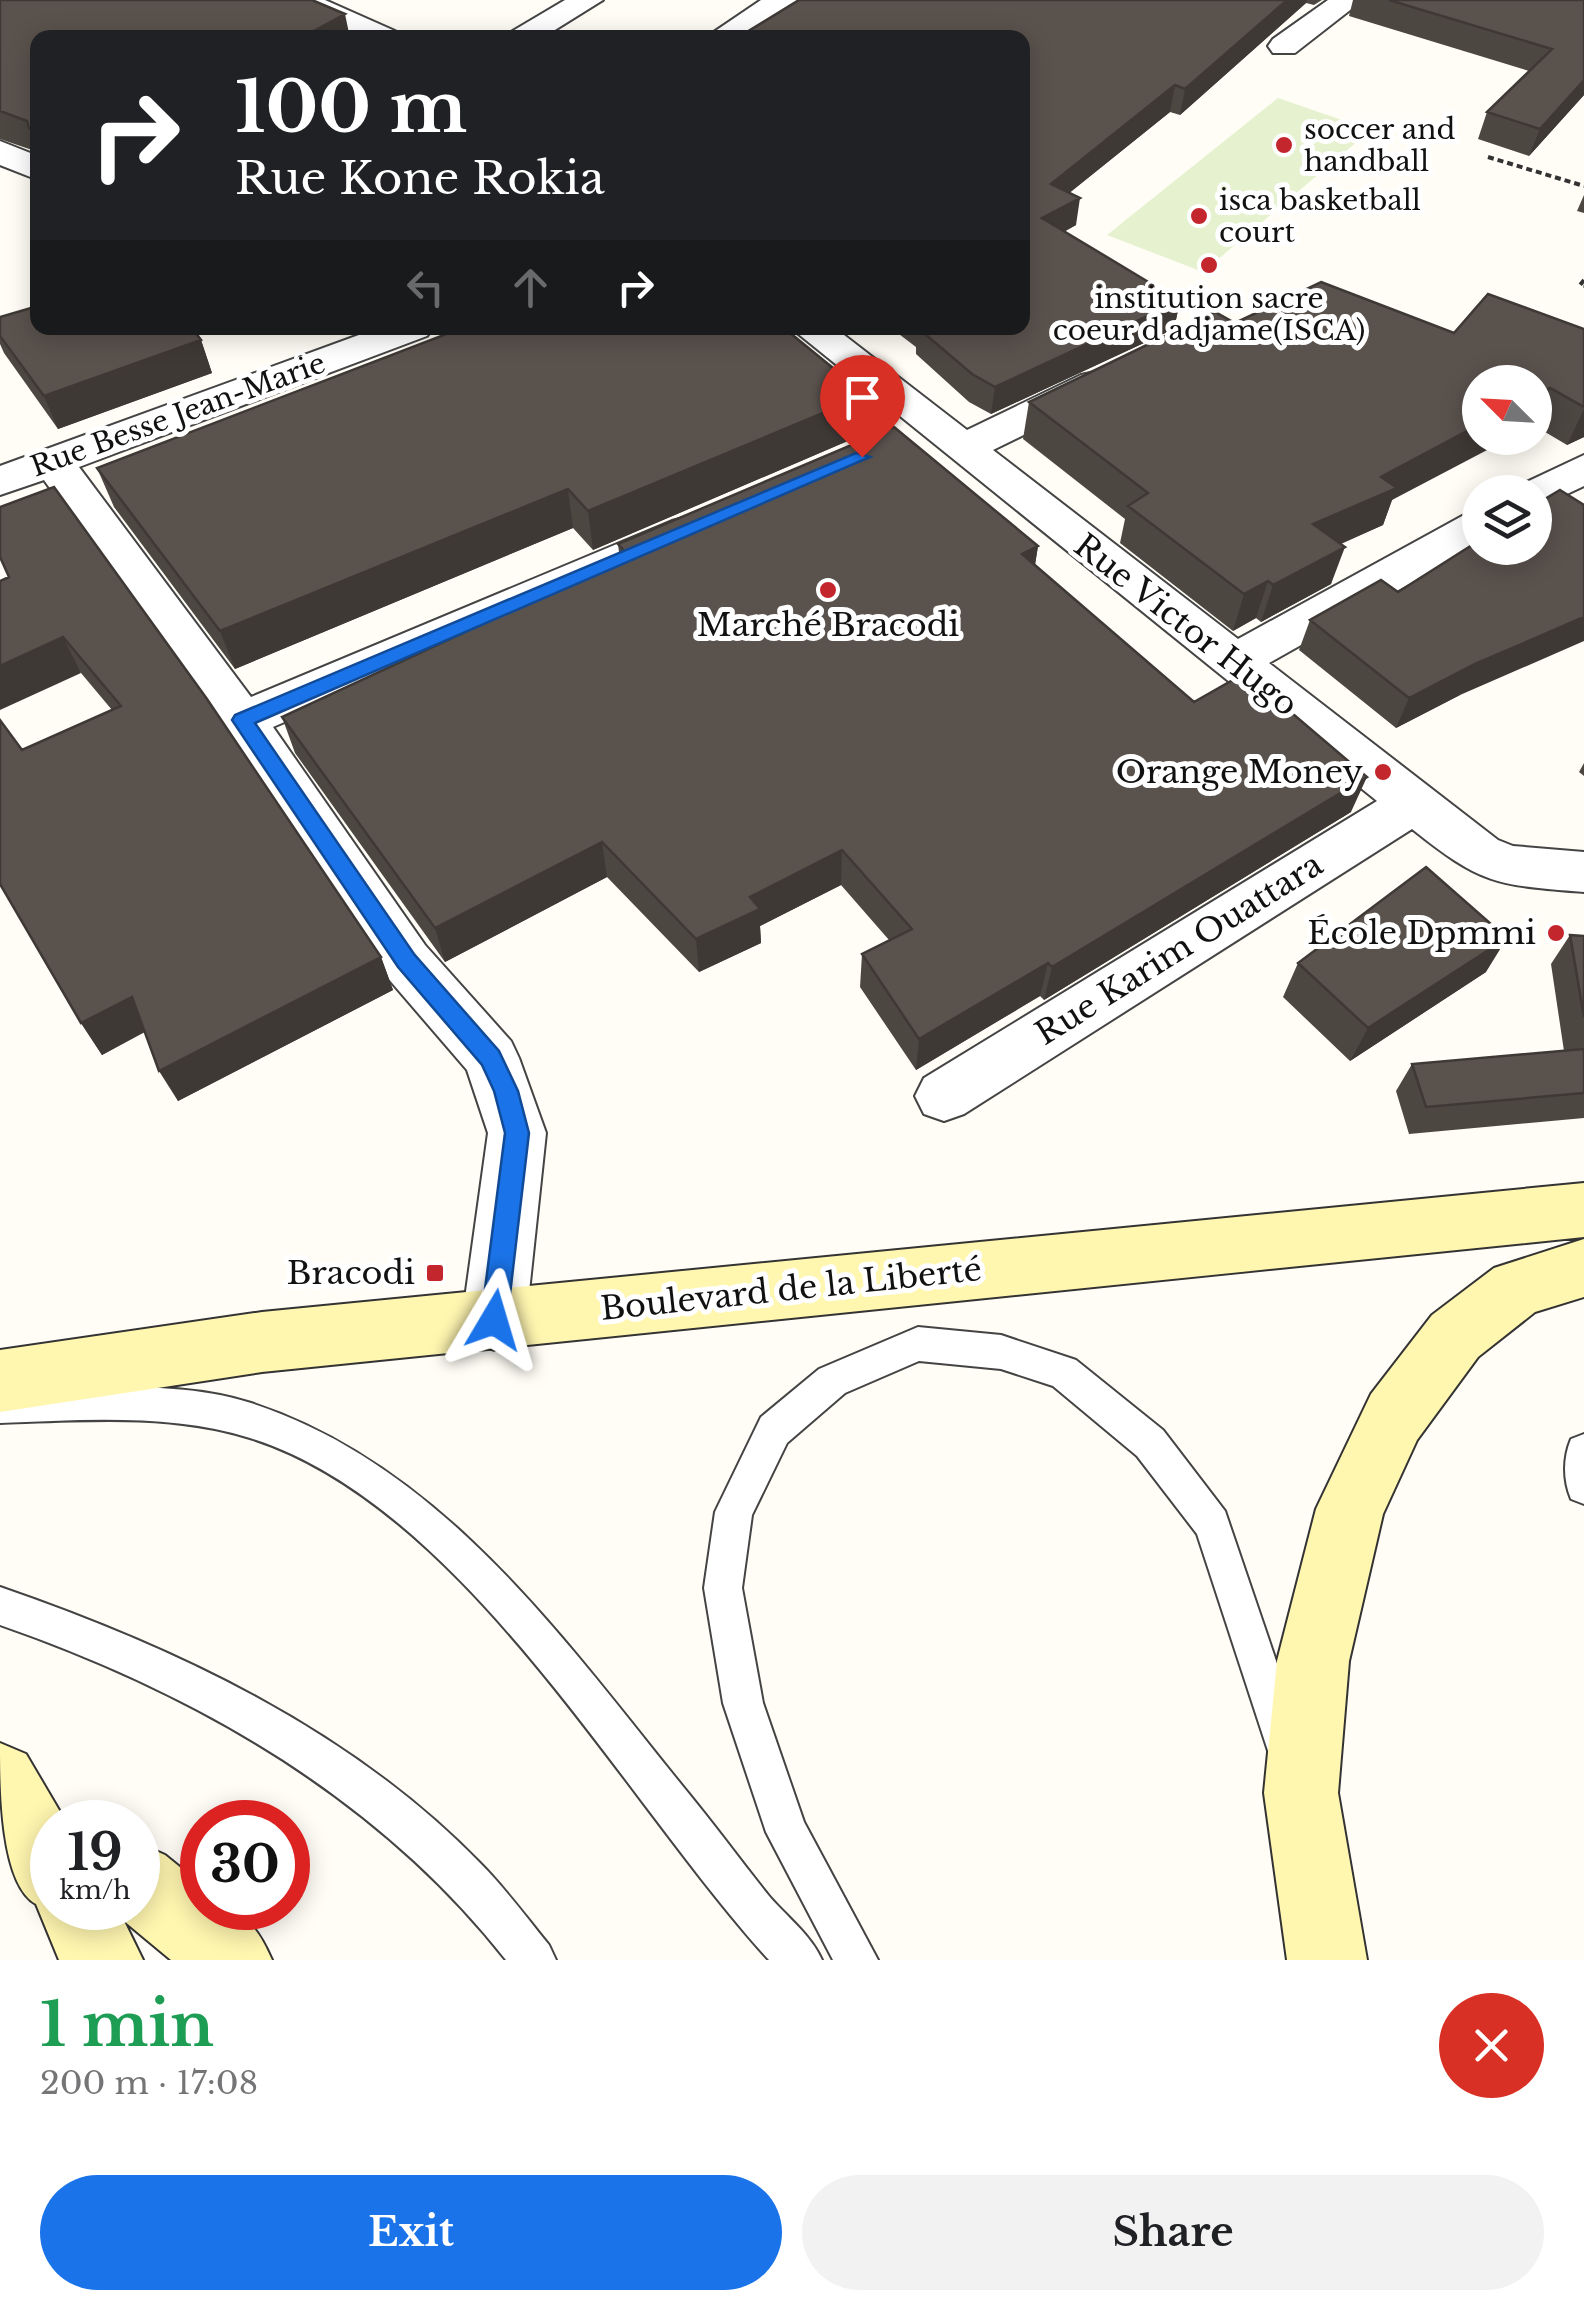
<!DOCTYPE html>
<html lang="en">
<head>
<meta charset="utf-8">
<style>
	body { margin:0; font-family:"Libre Baskerville",serif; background:#f2f2f2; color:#202124; height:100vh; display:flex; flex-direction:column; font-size:38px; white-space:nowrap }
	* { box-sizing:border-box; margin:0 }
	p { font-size:32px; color:#757577 }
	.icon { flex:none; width:55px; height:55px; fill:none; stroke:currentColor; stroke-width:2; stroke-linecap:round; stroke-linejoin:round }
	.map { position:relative; height:1960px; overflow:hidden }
	.side { display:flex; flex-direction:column; background:#fff; flex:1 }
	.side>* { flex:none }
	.hud { position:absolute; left:30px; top:30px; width:1000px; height:305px; border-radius:20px; box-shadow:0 5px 25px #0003; background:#202124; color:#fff; overflow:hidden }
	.needle { width:65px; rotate:294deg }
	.tools { position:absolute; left:1462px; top:365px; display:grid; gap:20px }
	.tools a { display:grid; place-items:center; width:90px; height:90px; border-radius:50%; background:#fff; box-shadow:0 5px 25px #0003; font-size:50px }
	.speed { position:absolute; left:30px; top:1800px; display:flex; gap:20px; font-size:50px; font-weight:700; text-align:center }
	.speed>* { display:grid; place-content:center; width:130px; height:130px; border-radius:50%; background:#fff; box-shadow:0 5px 25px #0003; line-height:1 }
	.speed small { font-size:25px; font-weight:400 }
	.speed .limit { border:15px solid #d22; background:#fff; color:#111 }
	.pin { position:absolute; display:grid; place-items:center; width:85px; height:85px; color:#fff; margin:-102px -42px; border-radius:50% 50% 50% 0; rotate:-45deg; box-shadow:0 0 10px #0007 }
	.pin .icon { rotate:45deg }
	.me { position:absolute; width:110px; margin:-55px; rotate:7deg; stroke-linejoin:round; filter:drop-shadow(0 0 8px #0008) }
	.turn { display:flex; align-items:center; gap:35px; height:210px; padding:0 40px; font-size:45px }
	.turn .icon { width:130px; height:130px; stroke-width:2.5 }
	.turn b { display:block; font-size:70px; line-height:85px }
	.lanes { display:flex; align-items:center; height:95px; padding:0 40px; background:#0003; justify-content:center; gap:50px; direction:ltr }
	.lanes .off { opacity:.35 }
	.round { display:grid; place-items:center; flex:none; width:105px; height:105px; border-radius:52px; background:#f2f2f2 }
	.head { display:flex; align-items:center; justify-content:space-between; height:170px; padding:0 40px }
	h1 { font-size:60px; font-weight:700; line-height:75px; color:#1e9e55 }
	.primary-button { display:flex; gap:20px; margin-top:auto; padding:20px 40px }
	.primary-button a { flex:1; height:115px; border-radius:60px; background:#1a73e8; color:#fff; font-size:40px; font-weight:700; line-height:115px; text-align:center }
	.primary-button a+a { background:#f2f2f2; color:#202124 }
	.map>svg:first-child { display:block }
	.pitch { fill:#e6f2cf }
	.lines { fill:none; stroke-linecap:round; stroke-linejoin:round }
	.lane-casing { stroke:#444; stroke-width:4 }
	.street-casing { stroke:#444; stroke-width:4 }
	.secondary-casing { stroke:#333; stroke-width:4 }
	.path { stroke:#333; stroke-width:4; stroke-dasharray:6 4; stroke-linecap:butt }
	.lane { fill:#fff; fill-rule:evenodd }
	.street { fill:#fff; fill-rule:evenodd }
	.secondary { fill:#fff6b0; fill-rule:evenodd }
	.wall { fill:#4d4742 }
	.shaded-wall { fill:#3f3936 }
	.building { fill:#5a524d; stroke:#3f3936; stroke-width:2.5 }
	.route { fill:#1a73e8; stroke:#114b97; stroke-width:2.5 }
	.poi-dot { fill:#c4262e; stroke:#fff; stroke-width:4 }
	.labels { text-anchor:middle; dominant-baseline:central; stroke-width:10; stroke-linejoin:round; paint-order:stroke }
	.far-poi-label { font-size:28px; fill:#111; stroke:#fff; text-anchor:start }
	.far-street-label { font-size:28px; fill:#111; stroke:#fff }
	.poi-label { font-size:32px; fill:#111; stroke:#fff; text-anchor:end }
	.street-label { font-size:32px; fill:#111; stroke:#fff }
</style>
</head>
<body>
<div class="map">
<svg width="1584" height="1960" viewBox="0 0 1584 1960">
	<rect width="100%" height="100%" fill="#fffdf5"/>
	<!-- pitch -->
	<path class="pitch" d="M1278,98L1371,130L1203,272L1107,235Z"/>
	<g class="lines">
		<!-- lane casing -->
		<g class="lane-casing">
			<path id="lane" d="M918,1327L1001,1335L1076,1360L1163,1430L1225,1511L1305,1746L1299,1760L1285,1766L1271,1760L1197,1534L1137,1456L1053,1386L1001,1369L919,1361L845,1393L787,1443L752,1515L742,1588L763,1703L804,1822L878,1960H833L766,1832L723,1703L704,1588L715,1512L761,1417L819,1369Z
				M94,1386C146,1387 202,1387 251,1403C442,1465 564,1640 685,1789C714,1824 741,1861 769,1896C787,1917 811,1935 822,1960H769C623,1800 464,1505 250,1438C171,1413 81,1420 0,1423V1389Z
				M1584,1434V1504L1571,1499C1563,1480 1563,1458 1571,1439Z
				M0,1587C174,1647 350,1729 480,1863C505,1888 526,1917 549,1945L556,1960H506C377,1796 195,1693 0,1625Z"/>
		</g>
		<!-- street casing -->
		<g class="street-casing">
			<path id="street" d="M284,0H325L395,31L400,38H357L288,7Z
				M565,0H603L542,38H501Z
				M761,0H798L744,38H705Z
				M1328,0H1363L1295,53H1273L1268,46L1273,39Z
				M0,141L38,156V180L0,165Z
				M378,328H433L427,336L79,467L251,697L672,521L688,517L704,521L710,531L704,541L273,727L425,945L511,1041L519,1058L546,1133L526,1320L516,1341L494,1350L472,1341L462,1320L488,1133L467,1070L387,977L225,732L44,480L0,495V466Z
				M791,328H835L967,430L1081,375L1095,372L1109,375L1115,384L1109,393L993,450L1238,639L1464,515L1480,511V544L1269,663L1498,840L1513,846L1584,852V892C1496,885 1482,885 1412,829L964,1114L944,1121L924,1114L915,1096L924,1078L1377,801Z
				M1584,455V486L1535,509V492H1515L1520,485Z"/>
		</g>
		<!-- secondary casing -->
		<g class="secondary-casing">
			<path id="secondary" d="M1584,1183V1237L262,1372L0,1412V1350L262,1312Z
				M1584,1239V1297L1535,1312L1478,1357L1417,1440L1383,1514L1349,1661L1338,1793L1367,1960H1287L1264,1793L1277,1661L1316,1509L1371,1394L1432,1315L1494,1268Z
				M0,1743L26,1754L66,1822H52V1908H138V1843L165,1855L202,1885V1908C243,1908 256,1924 272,1960H171L124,1921L143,1960H59L36,1904C0,1884 0,1786 0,1743Z"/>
		</g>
		<!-- path -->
		<path class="path" d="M1488,157L1584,186
			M1584,280L1580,285L1584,286"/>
		<!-- lane -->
		<use href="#lane" class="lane"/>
		<!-- street -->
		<use href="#street" class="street"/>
		<!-- secondary -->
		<use href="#secondary" class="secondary"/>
	</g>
	<!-- wall -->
	<path class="wall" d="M0,0L38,38V152L0,139Z
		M799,0H1322L1314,5L1306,3L1180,115L1170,112L1069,193L1076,225L1064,232L1180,301L1174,329L991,414L969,402L916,354V347L891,328H1022Z
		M1353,0H1584V95L1529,156L1478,139L1487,112L1529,71L1349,16Z
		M1584,195V213L1577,211Z
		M0,317L201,340L212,373L58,429L4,353L0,344Z
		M1235,323L1454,333L1584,329V437L1567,445L1535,426V382L1392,500L1383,525L1341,544L1331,584L1261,622L1256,618L1233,631L1120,543L1125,519L1023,439L1029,402Z
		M866,395L864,434L593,550L573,528L235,669L114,507L97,468Z
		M618,544L1038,546L1035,565L1194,702L1351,812L1044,1000L1040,996L916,1070L860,987L862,954L889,940L841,885L760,926L761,943L699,972L607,877L445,962L295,753L282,717L620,561Z
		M9,577L381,957L393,990L178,1101L145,1032L102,1055L81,1023L22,750L112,710L81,673Z
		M1310,620L1460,695L1396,728L1299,650Z
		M1584,763V776L1579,772Z
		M1570,935L1584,936V1118L1409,1134L1396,1091L1412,1064L1564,1051L1551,964Z
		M1298,963L1486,972L1350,1061L1283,997Z"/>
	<!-- shaded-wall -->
	<path class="shaded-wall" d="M1287,0H1307L1306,3L1180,115L1185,89Z
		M345,14L350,38H301Z
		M1584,80V95L1529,156L1540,129Z
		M1175,85L1170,112L1047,211L1051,184Z
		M1080,198L1076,225L1038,245L1042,218Z
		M1180,301L1174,329L991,414L995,387Z
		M201,340L212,373L58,429L44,396Z
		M1550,388L1535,421V396Z
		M866,395L864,434L593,550L588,511Z
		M1584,409V437L1567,445Z
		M1480,424V438H1510L1392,500L1383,525L1301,561L1313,524L1381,477Z
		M568,489L573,528L235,669L220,631Z
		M1038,546L1032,583L1022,554Z
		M1345,547L1331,584L1261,622L1273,585Z
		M1268,581L1256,618L1233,631L1244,594Z
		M1584,617V641L1460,695L1396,728L1409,698L1475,664Z
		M63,637L81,673L0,710V666Z
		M1367,777L1351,812L1044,1000L1052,967Z
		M602,842L607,877L445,962L435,928Z
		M842,850L841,885L760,926L761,943L699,972L696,939L750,897Z
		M1507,938L1486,972L1350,1061L1368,1028Z
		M381,957L393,990L178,1101L159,1071Z
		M1048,963L1040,996L916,1070L919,1039Z
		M132,997L151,1028L102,1055L81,1023Z"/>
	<!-- building -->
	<path class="building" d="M0,0H312L345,14L301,38H38V131L29,128L27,121L0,111Z
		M799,0H1287L1185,89L1175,85L1051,184L1080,198L1042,218L1180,301L995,387L972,374L918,328H1022V38H737Z
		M1389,0H1584V80L1540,129L1487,112L1552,49Z
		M1321,282L1454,333L1488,294L1584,329V407L1550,388L1535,396V382H1480V424L1381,477L1397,488L1313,524L1345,547L1273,585L1268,581L1244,594L1128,506L1148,493L1029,402L1215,312L1235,323Z
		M38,306V328H192L201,340L44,396L0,336V317Z
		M462,328H784L866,395L588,511L568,489L220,631L97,468Z
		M894,427L1038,546L1022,554L1194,702L1245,673L1367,777L1052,967L1048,963L919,1039L862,954L912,929L842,850L750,897L760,909L696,939L602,842L435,928L282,717L629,556L618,544Z
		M54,487L207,699L381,957L159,1071L132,997L81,1023L0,884V720L22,750L121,706L63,637L0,666V581L9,577L0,557V507Z
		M1560,490L1584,505V617L1475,664L1409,698L1310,620L1381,580L1398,592L1480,540V548H1535V505Z
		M1426,867L1507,938L1368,1028L1298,963Z
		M1570,935L1584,936V1017Z
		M1584,1049V1093L1426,1107L1412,1064Z"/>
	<!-- route -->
	<path class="route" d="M856,453L870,457L255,723L414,954L499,1051L518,1091L529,1133L507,1320L504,1328L494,1332L485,1328L481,1320L505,1133L494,1091L482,1065L398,967L232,720L235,715Z"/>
	<!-- markers -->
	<g class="poi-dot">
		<circle cx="1284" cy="145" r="10"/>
		<circle cx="1199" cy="216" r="10"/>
		<circle cx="1209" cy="265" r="10"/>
		<circle cx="828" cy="590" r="10"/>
		<circle cx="1383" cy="772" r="10"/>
		<circle cx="1556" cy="933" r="10"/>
		<rect x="425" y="1263" width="20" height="20" rx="5"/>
	</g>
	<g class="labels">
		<!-- far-poi labels -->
		<g class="far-poi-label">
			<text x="1304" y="129">soccer and<tspan x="1304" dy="32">handball</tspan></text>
			<text x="1219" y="200">isca basketball<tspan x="1219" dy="32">court</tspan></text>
			<text x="1209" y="298" text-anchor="middle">institution sacre<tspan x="1209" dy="32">coeur d adjame(ISCA)</tspan></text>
		</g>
		<!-- far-street labels -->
		<g class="far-street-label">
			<text transform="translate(178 415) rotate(-20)">Rue Besse Jean-Marie</text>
		</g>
		<!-- poi labels -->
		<g class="poi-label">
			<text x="828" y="625" text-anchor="middle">Marché Bracodi</text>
			<text x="1363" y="772">Orange Money</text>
			<text x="1536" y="933">École Dpmmi</text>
			<text x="415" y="1273">Bracodi</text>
		</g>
		<!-- street labels -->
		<g class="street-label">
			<text transform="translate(1186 625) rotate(38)">Rue Victor Hugo</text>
			<text transform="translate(1179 949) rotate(-32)">Rue Karim Ouattara</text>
			<text transform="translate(791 1289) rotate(-6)">Boulevard de la Liberté</text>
		</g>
	</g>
</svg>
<div class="tools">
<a><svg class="needle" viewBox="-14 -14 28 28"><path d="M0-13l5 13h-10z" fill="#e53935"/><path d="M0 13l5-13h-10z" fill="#757577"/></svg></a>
<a><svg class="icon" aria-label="layers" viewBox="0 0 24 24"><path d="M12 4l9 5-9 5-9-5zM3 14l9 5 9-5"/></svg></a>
</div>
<div class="speed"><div>19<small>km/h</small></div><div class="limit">30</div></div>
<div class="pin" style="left:862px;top:457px;background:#d93025"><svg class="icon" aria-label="arrive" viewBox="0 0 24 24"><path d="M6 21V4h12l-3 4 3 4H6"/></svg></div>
<svg class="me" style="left:494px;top:1320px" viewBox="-20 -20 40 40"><path d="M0-17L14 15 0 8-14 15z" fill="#1a73e8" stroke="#fff" stroke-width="4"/></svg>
<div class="hud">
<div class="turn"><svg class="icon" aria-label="right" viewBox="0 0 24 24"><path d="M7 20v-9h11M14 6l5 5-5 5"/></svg><div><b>100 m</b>Rue Kone Rokia</div></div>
<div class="lanes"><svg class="icon off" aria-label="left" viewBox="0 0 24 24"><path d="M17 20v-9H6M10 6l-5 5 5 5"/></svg><svg class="icon off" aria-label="ahead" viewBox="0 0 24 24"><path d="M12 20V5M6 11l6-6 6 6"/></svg><svg class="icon" aria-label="right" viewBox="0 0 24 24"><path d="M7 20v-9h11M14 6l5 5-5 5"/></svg></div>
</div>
</div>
<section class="side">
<div class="head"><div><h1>1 min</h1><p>200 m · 17:08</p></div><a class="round" style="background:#d93025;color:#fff"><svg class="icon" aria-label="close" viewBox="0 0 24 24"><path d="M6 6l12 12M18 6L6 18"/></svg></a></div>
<div class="primary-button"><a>Exit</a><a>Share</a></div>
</section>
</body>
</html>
